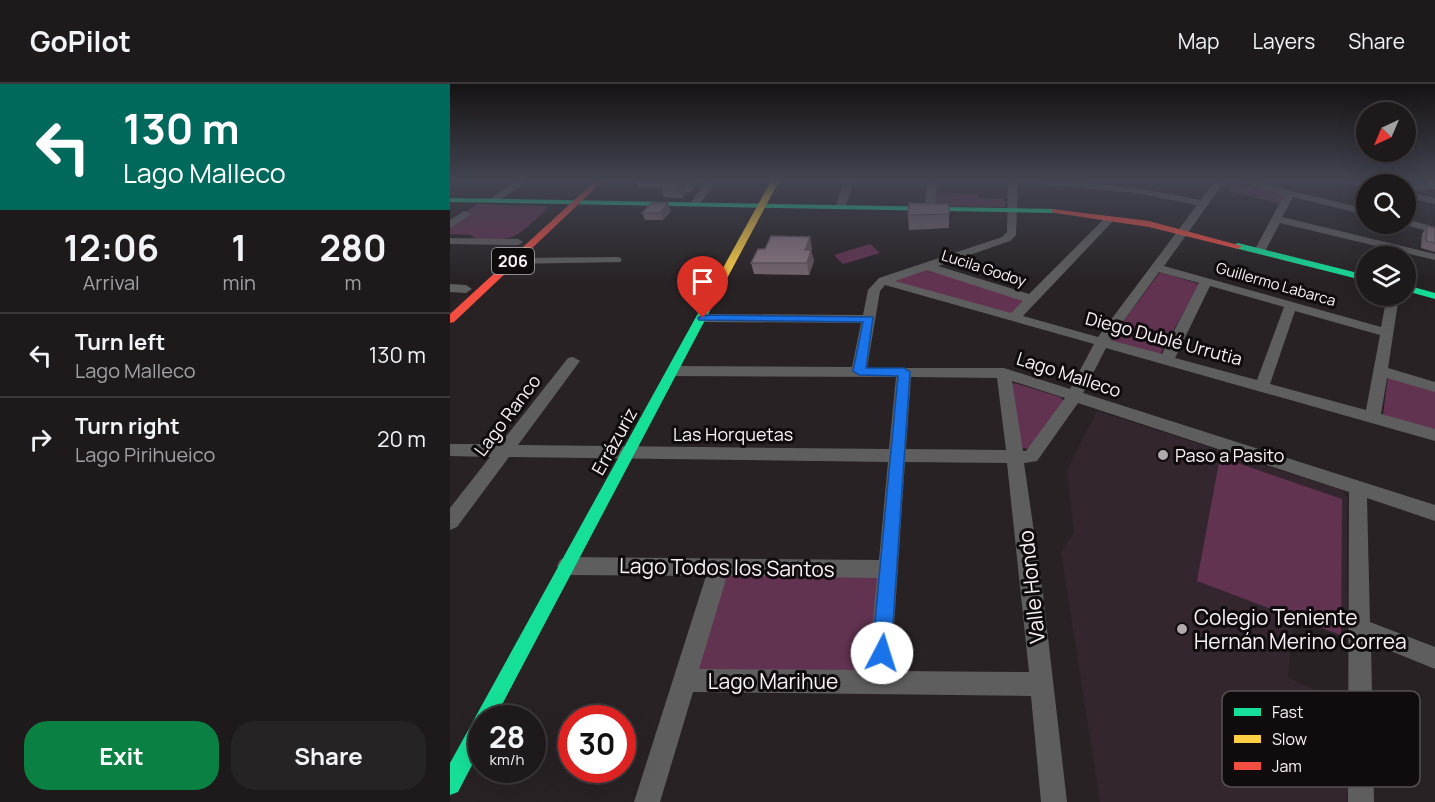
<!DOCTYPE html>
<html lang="en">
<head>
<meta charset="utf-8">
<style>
	body { margin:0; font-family:Manrope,sans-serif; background:#262325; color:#f1f3f6; height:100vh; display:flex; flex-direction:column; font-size:22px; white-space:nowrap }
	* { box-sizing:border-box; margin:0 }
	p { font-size:20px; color:#a1a1a3 }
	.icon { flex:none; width:33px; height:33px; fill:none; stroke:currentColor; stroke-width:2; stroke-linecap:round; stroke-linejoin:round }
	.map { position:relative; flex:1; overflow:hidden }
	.details { display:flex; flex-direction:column; background:#1e1a1c; width:450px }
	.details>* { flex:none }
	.banner { background:#00695c; color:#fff; overflow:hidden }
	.needle { width:39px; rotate:224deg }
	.tools { position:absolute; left:906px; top:18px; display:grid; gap:12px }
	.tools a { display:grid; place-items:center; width:60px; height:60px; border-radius:50%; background:#1e1a1c; box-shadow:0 6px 24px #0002,0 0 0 2px #3c383b; font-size:30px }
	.speed { position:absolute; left:18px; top:621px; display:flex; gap:12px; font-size:30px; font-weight:700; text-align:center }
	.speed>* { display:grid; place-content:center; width:78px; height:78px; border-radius:50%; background:#1e1a1c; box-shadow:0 6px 24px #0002,0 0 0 2px #3c383b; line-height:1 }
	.speed small { font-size:15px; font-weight:400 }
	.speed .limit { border:9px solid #d22; background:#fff; color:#111 }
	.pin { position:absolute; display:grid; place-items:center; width:51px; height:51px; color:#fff; margin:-62px -26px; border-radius:50% 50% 50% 0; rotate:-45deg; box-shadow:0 0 6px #0007 }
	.pin .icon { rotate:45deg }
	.me { position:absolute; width:66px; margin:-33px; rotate:5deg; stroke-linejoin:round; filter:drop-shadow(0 0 4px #0008) }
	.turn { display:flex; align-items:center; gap:21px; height:126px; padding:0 24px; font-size:27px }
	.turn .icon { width:78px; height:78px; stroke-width:2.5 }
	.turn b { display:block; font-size:42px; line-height:51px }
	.eta { display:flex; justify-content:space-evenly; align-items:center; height:102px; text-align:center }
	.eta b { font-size:36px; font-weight:700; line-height:42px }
	.primary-button { display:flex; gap:12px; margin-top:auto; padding:12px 24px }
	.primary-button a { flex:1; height:69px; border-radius:24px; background:#0b8043; color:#fff; font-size:24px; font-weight:700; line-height:69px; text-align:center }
	.primary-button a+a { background:#262325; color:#f1f3f6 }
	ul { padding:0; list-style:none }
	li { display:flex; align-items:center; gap:18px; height:84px; padding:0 24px; border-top:2px solid #3c383b }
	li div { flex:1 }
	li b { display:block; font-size:22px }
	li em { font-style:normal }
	header { display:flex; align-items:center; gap:36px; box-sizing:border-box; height:84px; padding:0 30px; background:#1e1a1c; border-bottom:2px solid #3c383b }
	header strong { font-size:28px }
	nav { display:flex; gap:33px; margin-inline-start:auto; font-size:21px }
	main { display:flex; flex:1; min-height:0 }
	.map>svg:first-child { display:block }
	.built { fill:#34262f }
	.green { fill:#623351 }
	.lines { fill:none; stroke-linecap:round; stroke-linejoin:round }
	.street { fill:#5f5e5f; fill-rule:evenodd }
	.fast { fill:#16e098; fill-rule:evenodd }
	.slow { fill:#ffcf43; fill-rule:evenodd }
	.jam { fill:#f24e42; fill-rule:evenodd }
	.wall { fill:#75646e }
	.shaded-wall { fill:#5f515a }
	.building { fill:#887480; stroke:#5f515a; stroke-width:1.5 }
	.route { fill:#1a73e8; stroke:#114b97; stroke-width:1.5 }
	.poi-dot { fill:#b0a9ad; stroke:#100c0e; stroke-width:2 }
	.labels { text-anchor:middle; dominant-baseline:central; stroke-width:6; stroke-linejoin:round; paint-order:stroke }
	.far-street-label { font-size:15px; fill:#f9f2f6; stroke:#100c0e }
	.shield { fill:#100c0e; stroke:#b3adb0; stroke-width:1.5 }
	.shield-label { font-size:16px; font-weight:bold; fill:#f9f2f6 }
	.street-label { font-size:18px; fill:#f9f2f6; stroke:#100c0e }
	.poi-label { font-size:18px; fill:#f9f2f6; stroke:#100c0e; text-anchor:start }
	.near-street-label { font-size:21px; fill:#f9f2f6; stroke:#100c0e }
	.near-poi-label { font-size:21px; fill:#f9f2f6; stroke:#100c0e; text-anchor:start }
	.key { fill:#100c0e; stroke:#565154; stroke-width:1.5 }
	.key-label { font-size:16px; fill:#f9f2f6 }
</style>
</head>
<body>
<header>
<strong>GoPilot</strong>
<nav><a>Map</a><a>Layers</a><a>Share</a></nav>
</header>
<main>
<section class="details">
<div class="banner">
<div class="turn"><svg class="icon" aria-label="left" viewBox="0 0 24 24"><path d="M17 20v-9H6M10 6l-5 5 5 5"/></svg><div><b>130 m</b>Lago Malleco</div></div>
</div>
<div class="eta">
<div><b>12:06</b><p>Arrival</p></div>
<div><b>1</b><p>min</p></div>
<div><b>280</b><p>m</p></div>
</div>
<ul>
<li><svg class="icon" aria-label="left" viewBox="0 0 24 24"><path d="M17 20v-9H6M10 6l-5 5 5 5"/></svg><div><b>Turn left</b><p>Lago Malleco</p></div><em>130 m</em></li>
<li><svg class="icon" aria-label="right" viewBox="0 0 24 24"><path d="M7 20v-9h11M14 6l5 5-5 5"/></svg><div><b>Turn right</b><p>Lago Pirihueico</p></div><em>20 m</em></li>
</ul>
<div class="primary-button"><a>Exit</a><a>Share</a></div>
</section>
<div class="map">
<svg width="985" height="718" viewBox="0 0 985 718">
	<rect width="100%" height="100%" fill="#282225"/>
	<!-- built -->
	<path class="built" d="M647,327L891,406L897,413V555L843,535L838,594L898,620L897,718H650L611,468L624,449L617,386Z"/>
	<!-- green -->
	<path class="green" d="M785,99L835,111L831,120L779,107Z
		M486,108L528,110V114L555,115V123L484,122Z
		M27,120L94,122L98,124C67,152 69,157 26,156L21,151L0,150V144L22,128H16Z
		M420,160L430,169L393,180L384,171Z
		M480,184L576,214L561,231L441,197Z
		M710,188L749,200L710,271L660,256Z
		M938,292L985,306V346L933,331Z
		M564,299L610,313L614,317L582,365L571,364L561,301Z
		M770,373L892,415L891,551L747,497Z
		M272,492L428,493L422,589L245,588Z"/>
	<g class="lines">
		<!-- street -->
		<path class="street" d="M0,97H8L0,102Z
			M66,97H77L47,118H41V114Z
			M256,97H266L248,122H242L240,120Z
			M394,97H404L396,121L391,124L386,121Z
			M477,97H487L485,123L480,126L475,123Z
			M558,97H568L566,151L560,157L488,182L579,210L657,132L666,134L573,232L648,253L747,121L686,109L591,100L586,97C643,97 696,105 751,116L765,97H775L714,182L931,243L937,212H949L938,284L985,298V308L937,294L931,330L985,345V357L656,264L633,309L985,421V437L917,414L920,538L985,563V585L921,559L924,718H898L899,408L628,319L587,377L574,379L593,510L617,718H591L581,612L243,608L210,718H184L256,492L117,491L110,488L107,482L110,476L117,473L429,476L438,378L59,373L7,443L0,446V424L40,373L0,372V360H50L118,274L123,273L130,277L68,361L439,365L446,293L225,292L218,287L225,282L402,283L411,239L253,238L247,234L253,230L413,231L418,206L429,194L552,153L557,148ZM477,186L573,217L561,229L445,197ZM709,188L749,199L712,270L660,256ZM435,201L644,260L620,305L554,284H417L430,207ZM760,202L834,223L807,296L725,274ZM845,227L930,251L916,326L820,300ZM461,293L547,294L556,366L456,365ZM562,297L615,314L576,367H573ZM455,378L557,379L579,588L441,587ZM277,492L427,494L418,586L249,585Z
			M786,97H802L916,125V131L843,113L832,133L985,170V176L830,139L814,169H806L804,167L834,111Z
			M892,97H910L920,100H916V104Z
			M985,99V105L958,108L985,114V120L956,113V102Z
			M14,127L23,129L0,144V136Z
			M956,135L985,143V149L952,140H956Z
			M0,154L68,155L73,158L68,161L0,160Z
			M167,173L171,174V178L62,180L56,177L62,174Z
			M0,200L16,201L22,205L16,209L0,208Z"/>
		<!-- fast -->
		<path class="fast" d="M0,114L605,125L609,127L605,129L0,118Z
			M788,159L916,191V197L785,164V160Z
			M268,199L273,202L45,634H32V662L8,708L0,711V679L263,202Z
			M956,201L985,209V215L956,207Z"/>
		<!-- slow -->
		<path class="slow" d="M321,97H329L273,202L265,204L263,202Z"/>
		<!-- jam -->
		<path class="jam" d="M145,97H153L4,238L0,239V230Z
			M602,125L699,137L792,162L788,165L699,143L605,129L601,127Z"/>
	</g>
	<!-- wall -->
	<path class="wall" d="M186,97H249L241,108H236L232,114L214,113L211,104H189Z
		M499,120V144L459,146L458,131Z
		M221,127L213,136H195L192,129Z
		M977,142L985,144V168L971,164L972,150Z
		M362,164L361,166L364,177L359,191L304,190L301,179Z"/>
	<!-- shaded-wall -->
	<path class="shaded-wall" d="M233,97L236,108L232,114L228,103Z
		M237,97H249L241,108Z
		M218,119L221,127L213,136L210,129Z
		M360,153L362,164L357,177L355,166Z
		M361,166L364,177L359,191L357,179Z"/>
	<!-- building -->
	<path class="building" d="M216,97H238H233L228,103H210Z
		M201,119H218L210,129H192Z
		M459,119L499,120V130L458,131Z
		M977,142L985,144V159L976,157Z
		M321,152L360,153L355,166H361L357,179H301L308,165H315Z"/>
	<!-- sky -->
	<linearGradient id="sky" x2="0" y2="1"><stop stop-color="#161314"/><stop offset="0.49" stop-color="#424451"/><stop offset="1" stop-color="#424451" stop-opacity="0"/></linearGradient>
	<rect width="985" height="197" fill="url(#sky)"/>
	<!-- route -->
	<path class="route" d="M253,231L423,233L416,284H454L460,288L441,569L438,575L432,578L425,575L422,569L448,292L409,291L403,287L413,238L249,236L248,234Z"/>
	<!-- markers -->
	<g class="poi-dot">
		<circle cx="713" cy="371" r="6"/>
		<circle cx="732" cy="545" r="6"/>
	</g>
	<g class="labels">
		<!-- far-street labels -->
		<g class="far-street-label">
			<text transform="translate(534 184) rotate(18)">Lucila Godoy</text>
			<text transform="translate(826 200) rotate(16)">Guillermo Labarca</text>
		</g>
		<!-- shield labels -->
		<rect class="shield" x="42" y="164" width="42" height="26" rx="4.5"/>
		<g class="shield-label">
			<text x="63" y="177">206</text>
		</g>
		<!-- street labels -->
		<g class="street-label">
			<text transform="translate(714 254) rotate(15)">Diego Dublé Urrutia</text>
			<text transform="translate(619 290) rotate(18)">Lago Malleco</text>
			<text transform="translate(57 331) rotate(-53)">Lago Ranco</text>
			<text x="283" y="350">Las Horquetas</text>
			<text transform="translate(164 357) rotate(-61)">Errázuriz</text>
		</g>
		<!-- poi labels -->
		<g class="poi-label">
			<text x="725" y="371">Paso a Pasito</text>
		</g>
		<!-- near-street labels -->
		<g class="near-street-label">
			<text transform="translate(277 483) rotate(1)">Lago Todos los Santos</text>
			<text transform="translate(581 503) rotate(-96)">Valle Hondo</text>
			<text x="323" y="597">Lago Marihue</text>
		</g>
		<!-- near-poi labels -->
		<g class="near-poi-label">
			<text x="744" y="533">Colegio Teniente<tspan x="744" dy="24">Hernán Merino Correa</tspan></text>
		</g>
	</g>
	<!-- legend -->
	<rect x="772" y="607" width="198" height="96" rx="9" class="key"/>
	<rect x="784" y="624" width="27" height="8" fill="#16e098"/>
	<rect x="784" y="651" width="27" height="8" fill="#ffcf43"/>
	<rect x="784" y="678" width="27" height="8" fill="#f24e42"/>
	<g class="key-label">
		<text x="822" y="634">Fast</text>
		<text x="822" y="661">Slow</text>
		<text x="822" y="688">Jam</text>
	</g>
</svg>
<div class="tools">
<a><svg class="needle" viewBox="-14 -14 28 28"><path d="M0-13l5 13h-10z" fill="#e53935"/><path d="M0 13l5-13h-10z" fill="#a1a1a3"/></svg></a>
<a><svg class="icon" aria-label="search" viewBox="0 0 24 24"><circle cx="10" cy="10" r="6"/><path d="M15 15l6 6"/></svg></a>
<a><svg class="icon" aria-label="layers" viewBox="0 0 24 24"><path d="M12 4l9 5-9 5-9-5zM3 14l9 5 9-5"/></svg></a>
</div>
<div class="speed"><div>28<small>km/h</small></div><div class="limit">30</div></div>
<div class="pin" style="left:253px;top:234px;background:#d93025"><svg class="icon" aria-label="arrive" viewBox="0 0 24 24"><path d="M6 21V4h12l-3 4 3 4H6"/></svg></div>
<svg class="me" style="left:432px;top:569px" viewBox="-20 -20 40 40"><circle r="19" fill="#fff"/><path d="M0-13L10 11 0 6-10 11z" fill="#1a73e8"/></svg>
</div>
</main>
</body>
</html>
